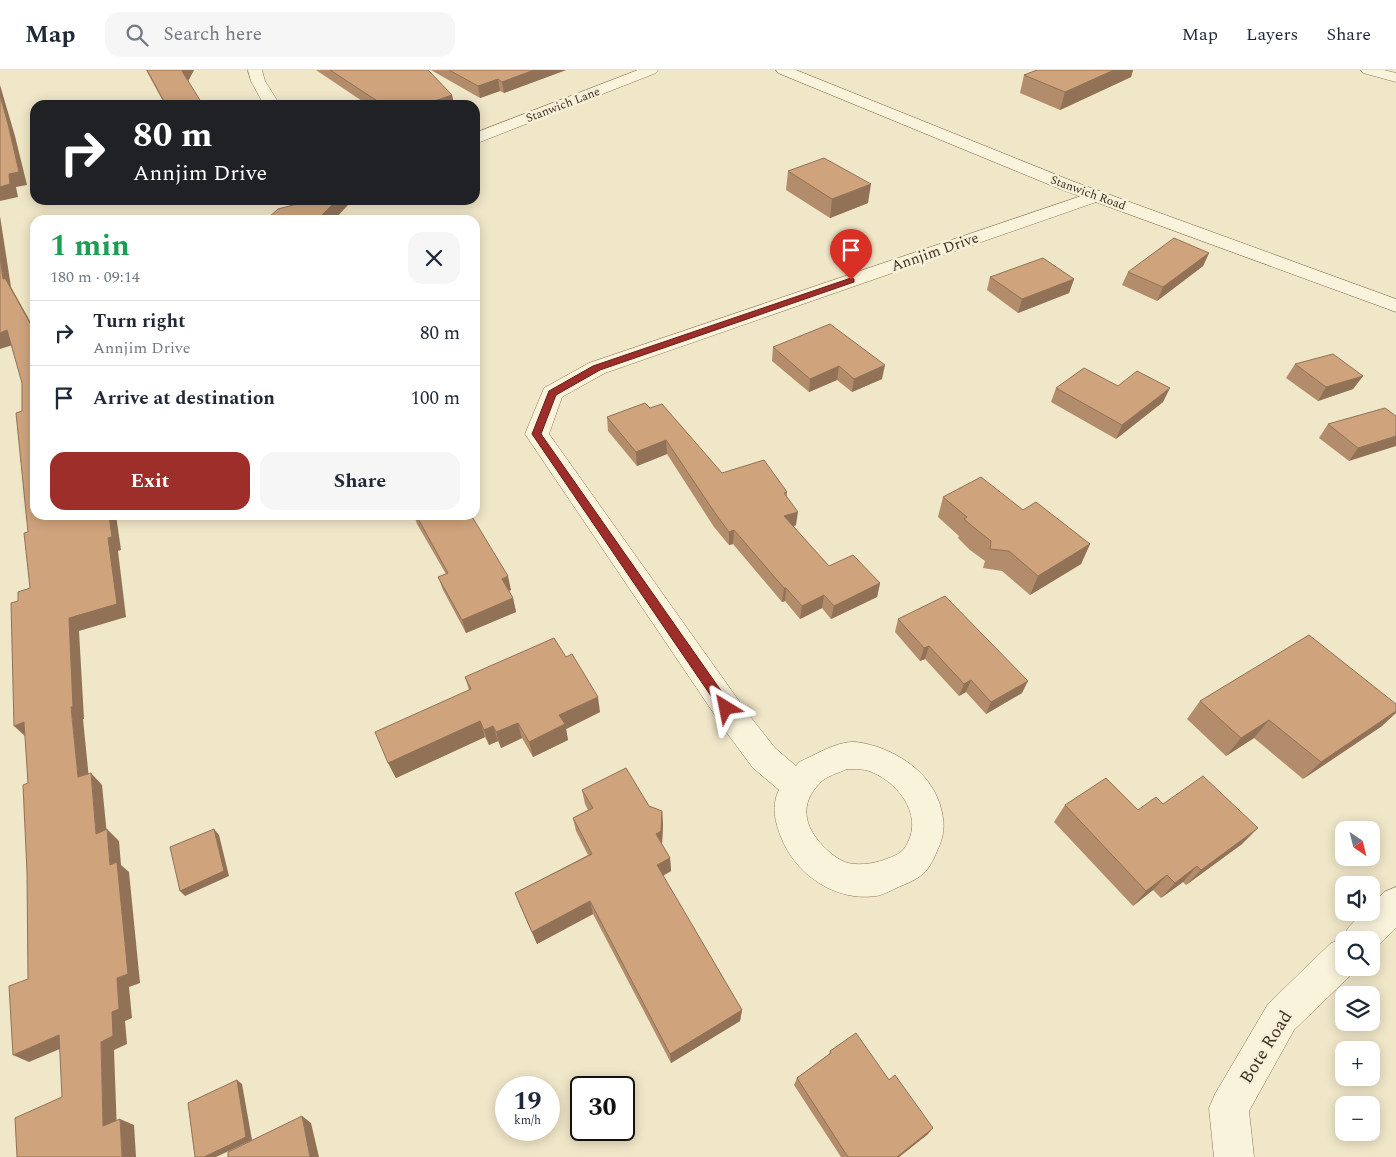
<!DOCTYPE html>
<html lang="en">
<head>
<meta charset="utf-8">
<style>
	body { margin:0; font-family:Spectral,serif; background:#f6f6f7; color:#1f2937; height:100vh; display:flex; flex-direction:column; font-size:19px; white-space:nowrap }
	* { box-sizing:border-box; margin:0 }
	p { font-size:16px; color:#747a83 }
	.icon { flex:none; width:28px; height:28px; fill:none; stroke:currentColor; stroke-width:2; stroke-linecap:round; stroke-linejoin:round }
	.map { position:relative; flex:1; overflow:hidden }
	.sheet { position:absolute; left:30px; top:145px; width:450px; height:305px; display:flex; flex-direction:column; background:#fff; border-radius:15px; box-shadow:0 2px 12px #0003 }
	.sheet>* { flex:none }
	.top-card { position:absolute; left:30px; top:30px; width:450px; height:105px; border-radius:15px; box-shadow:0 2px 12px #0003; background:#202124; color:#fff; overflow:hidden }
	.needle { width:32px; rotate:145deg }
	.buttons { position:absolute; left:1335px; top:751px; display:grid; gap:10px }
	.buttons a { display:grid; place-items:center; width:45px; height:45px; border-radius:10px; background:#fff; box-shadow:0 2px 12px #0003; font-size:25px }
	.speed { position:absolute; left:495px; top:1006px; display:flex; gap:10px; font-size:25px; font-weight:700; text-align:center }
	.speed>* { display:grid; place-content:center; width:65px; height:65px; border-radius:50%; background:#fff; box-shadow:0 2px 12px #0003; line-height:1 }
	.speed small { font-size:12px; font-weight:400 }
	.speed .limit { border:2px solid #111; border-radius:8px; background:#fff; color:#111 }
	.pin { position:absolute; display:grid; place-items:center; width:42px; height:42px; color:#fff; margin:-51px -21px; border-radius:50% 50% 50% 0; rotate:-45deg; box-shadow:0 0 5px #0007 }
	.pin .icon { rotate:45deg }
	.me { position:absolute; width:55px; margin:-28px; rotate:325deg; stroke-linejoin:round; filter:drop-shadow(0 0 4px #0008) }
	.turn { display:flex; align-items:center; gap:18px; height:105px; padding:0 20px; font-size:22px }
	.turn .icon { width:65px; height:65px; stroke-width:2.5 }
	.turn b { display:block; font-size:35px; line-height:42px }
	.round { display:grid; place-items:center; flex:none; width:52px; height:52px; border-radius:15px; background:#f6f6f7 }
	.summary { display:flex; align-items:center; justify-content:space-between; height:85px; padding:0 20px }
	h1 { font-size:30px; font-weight:700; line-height:38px; color:#1e9e55 }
	.button { display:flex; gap:10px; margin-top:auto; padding:10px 20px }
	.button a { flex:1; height:58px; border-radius:15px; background:#9e2e29; color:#fff; font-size:20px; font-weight:700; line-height:58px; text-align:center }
	.button a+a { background:#f6f6f7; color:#1f2937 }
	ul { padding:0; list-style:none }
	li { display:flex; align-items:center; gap:15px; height:65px; padding:0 20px; border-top:1px solid #e0e1e3 }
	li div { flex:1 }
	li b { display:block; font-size:19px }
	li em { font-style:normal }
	header { display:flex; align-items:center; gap:30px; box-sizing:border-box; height:70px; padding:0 25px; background:#fff; border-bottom:1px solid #e0e1e3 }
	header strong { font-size:24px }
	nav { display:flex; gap:28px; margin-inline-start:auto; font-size:18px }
	.search { width:350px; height:45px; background:#f6f6f7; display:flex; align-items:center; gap:12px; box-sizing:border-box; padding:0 18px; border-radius:15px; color:#747a83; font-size:19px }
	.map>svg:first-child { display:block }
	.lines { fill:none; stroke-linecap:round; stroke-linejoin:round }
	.street-casing { stroke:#8d785c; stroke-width:1 }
	.secondary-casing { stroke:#6f593f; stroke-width:1 }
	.street { fill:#faf3dc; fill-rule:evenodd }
	.secondary { fill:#faf3dc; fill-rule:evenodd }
	.wall { fill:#b28c6b }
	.shaded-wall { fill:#917257 }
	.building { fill:#cfa37c; stroke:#917257 }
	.route { fill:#9e2e29; stroke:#671e1b }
	.labels { text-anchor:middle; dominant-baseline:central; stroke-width:5; stroke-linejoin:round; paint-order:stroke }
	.far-street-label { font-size:12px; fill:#3d2f20; stroke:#f7f0d8 }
	.street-label { font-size:15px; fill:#3d2f20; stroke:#f7f0d8 }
	.near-street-label { font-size:18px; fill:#3d2f20; stroke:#f7f0d8 }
</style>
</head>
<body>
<header>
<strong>Map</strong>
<div class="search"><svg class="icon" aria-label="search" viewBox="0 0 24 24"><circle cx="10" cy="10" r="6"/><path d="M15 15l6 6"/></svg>Search here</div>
<nav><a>Map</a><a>Layers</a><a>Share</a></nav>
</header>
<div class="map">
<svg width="1396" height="1087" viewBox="0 0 1396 1087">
	<rect width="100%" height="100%" fill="#f0e6c8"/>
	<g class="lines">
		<!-- street casing -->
		<g class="street-casing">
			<path id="street" d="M248,0H262L265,11L280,35H264L251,11Z
				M638,0H658L656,3L475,74V63Z
				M1361,0H1384L1396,3V12L1363,3Z
				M1096,121L1102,122L1105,126L1102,130L605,303L562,327L549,364L749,645L775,678L796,696L799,692C813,686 829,676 844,673C856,670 867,674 878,677C911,689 938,712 943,748C945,759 942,771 937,781C928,803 922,807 901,816C893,819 884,825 876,826C835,832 795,804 781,767C775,752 771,735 779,720L753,698L727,663L525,364L544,318L589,293ZM847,699C854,699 860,699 866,700C896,709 924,744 907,774C903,782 897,785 889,788C877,793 862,796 848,793C838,790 830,783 823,776C804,756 799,734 820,713C826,706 839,703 847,699Z
				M1396,817V858L1371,883V870H1344V898L1357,899L1294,960L1249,1041L1254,1087H1214L1209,1038L1215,1024L1268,934L1331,873L1343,869L1348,858L1363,842H1371V835L1384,822Z"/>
		</g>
		<!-- secondary casing -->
		<g class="secondary-casing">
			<path id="secondary" d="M776,0H796L1072,111L1396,229V242L1060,119L778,3Z"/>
		</g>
		<!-- street -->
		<use href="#street" class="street"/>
		<!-- secondary -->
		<use href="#secondary" class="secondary"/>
	</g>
	<!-- wall -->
	<path class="wall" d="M146,0H194L188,11L203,35H165Z
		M316,0H428L452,25L454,35H368Z
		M431,0H566L504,23L500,21L480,28Z
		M1037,0H1133L1131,7L1060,40L1020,23L1024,5Z
		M788,101L868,133L830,148L786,120Z
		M1209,183L1203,196L1157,231L1122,215L1128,202Z
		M990,207L1074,209L1069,223L1018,243L987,220Z
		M773,277L882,309L852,322L837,310L809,322L772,291Z
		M1295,294L1363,306L1353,319L1318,331L1286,308Z
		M1118,316L1163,332L1116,369L1051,332L1056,318Z
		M650,338L722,403L787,422V427L796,455L793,456L829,496L880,513L877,527L831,549L822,538L800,549L785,531L782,532L733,474L729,475L714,457L667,384L637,396L608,361L607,347Z
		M1396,346L1349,391L1319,368L1328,354Z
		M943,427L1023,440L1090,474L1081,494L1030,525L1002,501L983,498L985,491L970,480L958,468L959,466L938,447Z
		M414,445H471L511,520L509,521L513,528L516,542L466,563L443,520L438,507L446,504L417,454Z
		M898,549L1022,623L986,644L966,622L959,626L925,589L920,591L895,562Z
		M465,607L600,642L566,659L568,670L533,687L522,668L501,678L498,671L489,675L485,667L396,708L388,693L469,620Z
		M1200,631L1382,656L1303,709L1254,668L1226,686L1187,649Z
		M582,720L649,736L662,741L663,755L662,774L670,788L671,801L663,806L742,940L740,951L671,993L593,844L537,874L520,836L515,823L588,785L576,761L573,748L588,740L585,734Z
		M1163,734L1242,774L1186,815L1183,812L1161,828L1153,820L1133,836L1054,752L1065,735L1138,740Z
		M830,981L928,1064L899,1087H841L794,1015L797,1008L829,984Z"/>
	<!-- shaded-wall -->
	<path class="shaded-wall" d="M183,0H194L187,13L182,1Z
		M534,0H566L504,23L502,12Z
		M1114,0H1133L1131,7L1060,40L1065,22Z
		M498,9L500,21L480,28L478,16Z
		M0,15L15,66L27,115L16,117L18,127L0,131V117L9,104L0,25Z
		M452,25L454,35H423Z
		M871,114L868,133L830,148L832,129Z
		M337,130H348L349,134L334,150H317Z
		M0,146L11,217L35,260V262L3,209L0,186Z
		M1209,183L1203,196L1157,231L1163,217Z
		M1074,209L1069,223L1018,243L1022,229Z
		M7,260L16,274L0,279V263Z
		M885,295L882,309L852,322L854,309Z
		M839,296L837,310L809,322L810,309Z
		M1363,306L1353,319L1318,331L1326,317Z
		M1170,318L1163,332L1116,369L1122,355Z
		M1396,366V376L1349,391L1358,378Z
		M666,370L667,384L637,396L636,382Z
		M798,442L796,455L783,460L784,446Z
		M109,445H116L121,480L118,481L126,547L79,561L84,649H83L90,719L78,707L71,637L69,548L108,468Z
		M734,460L733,474L729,475V462Z
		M1090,474L1081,494L1030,525L1038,506Z
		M508,506L511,520L505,522L502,509Z
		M880,513L877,527L831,549L834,536Z
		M784,518H786L785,531L782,532Z
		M824,525L822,538L800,549L802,536Z
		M513,528L516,542L466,563L462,550Z
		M929,576L925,589L920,591L924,578Z
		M971,610L966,622L959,626L964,614Z
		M1028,611L1022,623L986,644L991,632Z
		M598,627L600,642L566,659L568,670L533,687L529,672L559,645Z
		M1396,641V643L1382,656L1303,709L1321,692Z
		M1269,650L1254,668L1226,686L1241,668Z
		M480,651L485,667L396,708L388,693Z
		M24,652L27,668L14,656Z
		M518,653L522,668L501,678L496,662Z
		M493,656L498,671L489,675L484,660Z
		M91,703L102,715L108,775L96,764Z
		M662,741L663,755L662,774L656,764Z
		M1258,758L1242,774L1186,815L1201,800Z
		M107,759L119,771L121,795L129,802L140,913L129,917L132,948L125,951L127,974L114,980L117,1063L103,1056L101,972L112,942L110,795Z
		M214,759L219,765L229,806L185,826L180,821Z
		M670,788L671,801L658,808L657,795Z
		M1197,796L1183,812L1161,828L1175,813Z
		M1167,805L1153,820L1133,836L1146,821Z
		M590,831L593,844L537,874L532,862Z
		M742,940L740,951L671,993L670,984Z
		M59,965L74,973L29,992L13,985Z
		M237,1010L242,1014L252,1070L216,1087H204Z
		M302,1046L311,1053L319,1087H310Z
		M120,1049L134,1055L136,1087H122Z
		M933,1058L928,1064L899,1087H897Z"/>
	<!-- building -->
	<path class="building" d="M147,0H183L182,1L203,35H166Z
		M330,0H428L452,25L423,35H381L382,34Z
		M449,0H534L502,12L498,9L478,16Z
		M1037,0H1114L1065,22L1024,5Z
		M0,25L8,54L19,102L9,104L10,114L0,117Z
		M824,88L871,114L832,129L788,101Z
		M312,130H337L317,150H266L278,139Z
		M1174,168L1209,183L1163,217L1128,202Z
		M0,186L3,209L5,208L35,262V445H109L112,467L108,468L117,534L69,548L73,637H71L78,707L91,703L96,764L107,759L110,795L117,792L128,904L117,908L119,939L112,942L113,966L101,972L103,1056L120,1049L122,1087H17L15,1048L62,1027L59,965L13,985L9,916L28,909L27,802L23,715L28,713L24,652L14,656L11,533L18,531V522L30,518L24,463L28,462L16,343L22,341V313L7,260L0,263Z
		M1043,188L1074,209L1022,229L990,207Z
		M830,254L885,295L854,309L839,296L810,309L773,277Z
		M1333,284L1363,306L1326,317L1295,294Z
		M1084,298L1118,316L1137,301L1170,318L1122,355L1056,318Z
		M645,333L650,338L662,334L722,403L764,390L787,422L784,423L798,442L784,446L829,496L853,485L880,513L834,536L824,525L802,536L786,518H784L734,460L729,462L715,443L666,370L636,382L607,347Z
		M1385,338L1396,346V366L1358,378L1328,354Z
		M981,407L1023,440L1036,432L1090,474L1038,506L1009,481L990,479L991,471L977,460L964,449L967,447L943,427Z
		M416,445H471L508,506L502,509L513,528L462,550L438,507L448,503Z
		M945,526L1028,611L991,632L971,610L964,614L929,576L924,578L898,549Z
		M1309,565L1396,634V641L1321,692L1269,650L1241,668L1200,631Z
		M554,568L566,587L572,584L598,627L559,645L565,654L529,672L518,653L496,662L493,656L484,660L480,651L388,693L375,662L471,619L465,607Z
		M626,698L649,736L662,741L661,761L656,764L670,788L657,795L742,940L670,984L590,831L532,862L515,823L592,784L573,748L593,738L582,720Z
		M1203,706L1258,758L1201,800L1197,796L1175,813L1167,805L1146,821L1065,735L1106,708L1138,740L1156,727L1163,734Z
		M214,759L224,801L180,821L170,777Z
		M856,963L889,1010L895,1005L933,1058L897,1087H848L797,1008L831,983L830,981Z
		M237,1010L246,1067L204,1087H195L188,1033Z
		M302,1046L310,1087H228V1082Z"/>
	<!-- route -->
	<path class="route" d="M851,208L854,209V212L600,300L556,325L541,364L731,635L733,638L731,642L726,644L722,642L532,364L549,321L593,296Z"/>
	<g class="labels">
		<!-- far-street labels -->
		<g class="far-street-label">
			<text transform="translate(563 35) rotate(-21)">Stanwich Lane</text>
			<text transform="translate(1088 123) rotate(20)">Stanwich Road</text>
		</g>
		<!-- street labels -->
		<g class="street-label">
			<text transform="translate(935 182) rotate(-19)">Annjim Drive</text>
		</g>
		<!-- near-street labels -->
		<g class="near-street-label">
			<text transform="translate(1266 977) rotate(-58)">Bote Road</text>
		</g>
	</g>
</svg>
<div class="buttons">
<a><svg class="needle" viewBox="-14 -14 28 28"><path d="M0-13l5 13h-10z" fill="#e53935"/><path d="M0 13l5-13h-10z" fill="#747a83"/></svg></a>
<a><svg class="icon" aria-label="sound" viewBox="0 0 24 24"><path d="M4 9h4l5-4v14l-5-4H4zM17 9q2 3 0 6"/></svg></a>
<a><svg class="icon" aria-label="search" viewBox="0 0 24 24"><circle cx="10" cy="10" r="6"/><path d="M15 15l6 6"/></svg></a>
<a><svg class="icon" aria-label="layers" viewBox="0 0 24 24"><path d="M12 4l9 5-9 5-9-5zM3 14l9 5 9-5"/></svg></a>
<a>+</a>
<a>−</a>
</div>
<div class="speed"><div>19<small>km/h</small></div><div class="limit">30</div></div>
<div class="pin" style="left:851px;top:210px;background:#d93025"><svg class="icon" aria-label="arrive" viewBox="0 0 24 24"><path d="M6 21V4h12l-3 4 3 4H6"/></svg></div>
<svg class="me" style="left:726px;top:638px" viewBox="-20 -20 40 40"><path d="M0-17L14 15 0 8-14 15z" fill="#9e2e29" stroke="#fff" stroke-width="4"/></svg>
<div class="top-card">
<div class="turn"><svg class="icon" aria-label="right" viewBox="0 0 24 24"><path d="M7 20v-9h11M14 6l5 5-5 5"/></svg><div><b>80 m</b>Annjim Drive</div></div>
</div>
<section class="sheet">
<div class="summary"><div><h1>1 min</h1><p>180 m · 09:14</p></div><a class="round"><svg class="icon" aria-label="close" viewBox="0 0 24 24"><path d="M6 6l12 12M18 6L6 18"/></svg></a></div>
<ul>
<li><svg class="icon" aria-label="right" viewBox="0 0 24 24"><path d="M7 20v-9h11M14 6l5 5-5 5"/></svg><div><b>Turn right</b><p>Annjim Drive</p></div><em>80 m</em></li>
<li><svg class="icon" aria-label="arrive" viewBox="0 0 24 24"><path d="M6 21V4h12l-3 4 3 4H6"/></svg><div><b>Arrive at destination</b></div><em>100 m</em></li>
</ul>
<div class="button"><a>Exit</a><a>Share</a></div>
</section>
</div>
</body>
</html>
